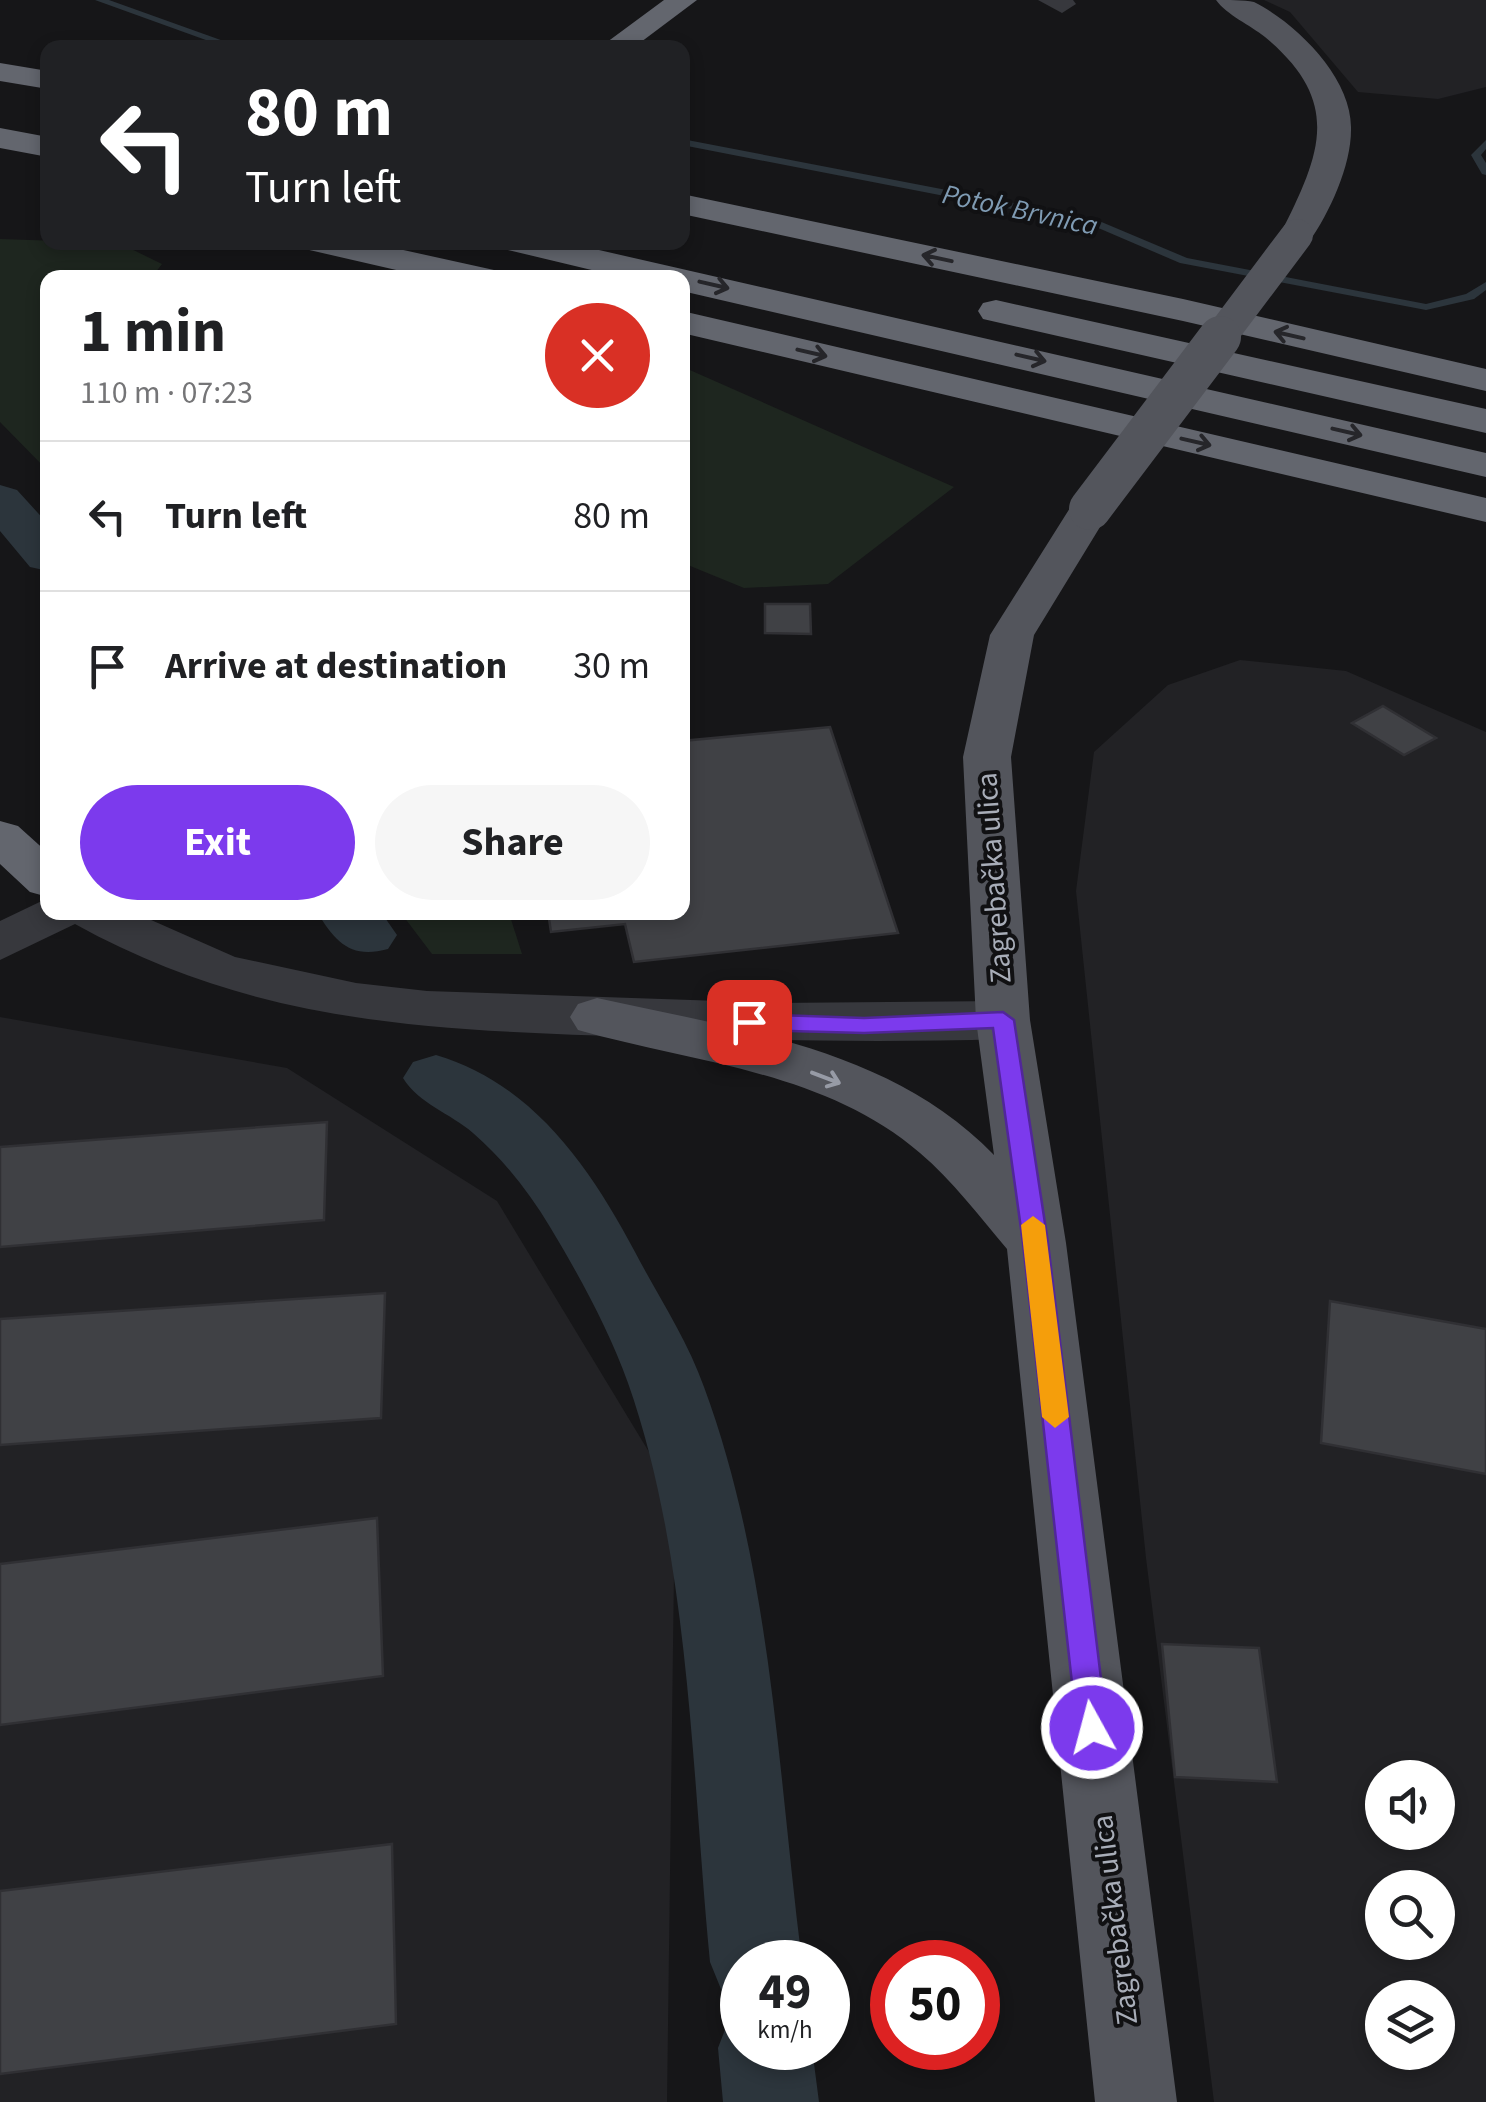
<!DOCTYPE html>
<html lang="en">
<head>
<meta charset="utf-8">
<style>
	body { margin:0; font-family:"Source Sans 3",sans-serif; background:#f6f6f6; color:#202124; height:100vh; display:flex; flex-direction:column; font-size:38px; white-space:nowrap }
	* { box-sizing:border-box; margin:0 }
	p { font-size:32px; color:#757577 }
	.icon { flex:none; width:55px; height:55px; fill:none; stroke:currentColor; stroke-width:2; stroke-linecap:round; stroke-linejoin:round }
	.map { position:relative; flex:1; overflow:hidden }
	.side { position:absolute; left:40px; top:270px; width:650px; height:650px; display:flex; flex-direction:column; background:#fff; border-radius:20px; box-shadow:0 5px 15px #0003 }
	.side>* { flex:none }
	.guide { position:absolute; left:40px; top:40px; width:650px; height:210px; border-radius:20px; box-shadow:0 5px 15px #0003; background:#202124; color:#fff; overflow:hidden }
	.tools { position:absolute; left:1365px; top:1760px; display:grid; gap:20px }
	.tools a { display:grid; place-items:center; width:90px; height:90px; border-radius:50%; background:#fff; box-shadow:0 5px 15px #0003; font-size:50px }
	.speed { position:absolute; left:720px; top:1940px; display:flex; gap:20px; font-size:50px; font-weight:700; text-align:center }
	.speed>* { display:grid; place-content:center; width:130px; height:130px; border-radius:50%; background:#fff; box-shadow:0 5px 15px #0003; line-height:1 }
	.speed small { font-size:25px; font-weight:400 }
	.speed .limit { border:15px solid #d22; background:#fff; color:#111 }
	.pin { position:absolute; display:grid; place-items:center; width:85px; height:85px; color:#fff; margin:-42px; border-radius:20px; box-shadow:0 5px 15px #0006 }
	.me { position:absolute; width:110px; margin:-55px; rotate:353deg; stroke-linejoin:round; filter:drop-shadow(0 0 8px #0008) }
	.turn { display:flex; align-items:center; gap:35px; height:210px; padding:0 40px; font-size:45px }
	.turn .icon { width:130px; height:130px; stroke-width:2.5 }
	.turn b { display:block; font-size:70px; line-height:85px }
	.round { display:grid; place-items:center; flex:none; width:105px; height:105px; border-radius:52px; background:#f6f6f6 }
	.headline { display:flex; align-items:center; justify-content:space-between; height:170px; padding:0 40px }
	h1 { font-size:60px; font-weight:700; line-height:75px }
	.cta { display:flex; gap:20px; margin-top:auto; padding:20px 40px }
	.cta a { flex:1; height:115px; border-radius:60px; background:#7c3aed; color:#fff; font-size:40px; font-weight:700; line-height:115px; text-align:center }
	.cta a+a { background:#f6f6f6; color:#202124 }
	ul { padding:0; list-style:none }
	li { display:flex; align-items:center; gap:30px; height:150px; padding:0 40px; border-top:2px solid #e0e0e0 }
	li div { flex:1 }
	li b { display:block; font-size:38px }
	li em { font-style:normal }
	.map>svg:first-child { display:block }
	.built { fill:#222225; fill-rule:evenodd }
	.green { fill:#1e261f }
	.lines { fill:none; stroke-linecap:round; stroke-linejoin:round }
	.stream { fill:#2c353c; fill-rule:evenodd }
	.canal { fill:#2c353c; fill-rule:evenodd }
	.building { fill:#404145; stroke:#303034; stroke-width:2.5 }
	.minor { fill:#37383d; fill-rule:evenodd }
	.major { fill:#53555c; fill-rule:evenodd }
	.highway { fill:#63666e; fill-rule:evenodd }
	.major-bridge-far1 { stroke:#53555c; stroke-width:32 }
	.major-bridge { stroke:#53555c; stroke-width:42 }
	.oneway { stroke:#26262a }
	.oneway2 { stroke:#979ba6 }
	.route { fill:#7c3aed; stroke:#51269a; stroke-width:2.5 }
	.slow { fill:#f59e0b }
	.labels { text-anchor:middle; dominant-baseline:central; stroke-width:8; stroke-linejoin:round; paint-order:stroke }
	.far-water-label { font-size:28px; font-style:italic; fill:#7f9bb3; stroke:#111113 }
	.street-label { font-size:30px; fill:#a8adb8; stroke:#111113 }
</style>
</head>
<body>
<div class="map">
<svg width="1486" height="2102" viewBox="0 0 1486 2102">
	<rect width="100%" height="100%" fill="#161618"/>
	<!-- built -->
	<path class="built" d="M1264,0H1486V87L1438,99L1358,92L1290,12Z
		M1240,660L1346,671L1486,732V2102H1214L1146,1558L1076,891L1094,752L1168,685ZM1382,1778H1438V1832H1382ZM1382,1888H1438V1942H1382ZM1382,1998H1438V2052H1382Z
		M0,1017L287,1068L497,1201L675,1495L667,2102H0Z"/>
	<!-- green -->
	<path class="green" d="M0,239L119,243L162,264L152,277L48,278L47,470L0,422Z
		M682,367H683L954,487L828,584L744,588L683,563Z
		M401,913H509L522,954H432Z"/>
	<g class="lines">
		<!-- stream -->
		<path class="stream" d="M95,0H109L243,48H228Z
			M682,139L1092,218L1187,258L1426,304L1466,294L1486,282V290L1474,299L1426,310L1180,263L1089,224L682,145Z
			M1486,140V149L1481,155L1486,163V175L1482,174L1471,155Z"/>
		<!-- canal -->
		<path class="canal" d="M0,485L17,490L48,524V571L30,567L0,531Z
			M317,912H381L397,935L388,949C351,959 336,943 317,912Z
			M436,1055C532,1083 590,1167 635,1252C658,1296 687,1339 704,1387C771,1568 778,1772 802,1962H742V2002L723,1994L710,1962C692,1778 690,1558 628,1383C609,1330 579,1275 550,1227C529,1192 504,1160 473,1133C450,1113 419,1104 403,1078L413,1062Z
			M742,2010V2048H812L819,2102H723L718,2048L731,2014Z"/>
	</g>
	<!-- building -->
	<path class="building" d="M765,604H810L811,634L765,633Z
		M1383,706L1436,738L1404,755L1352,723Z
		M830,727L898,933L634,962L625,924L551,932L548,912H682V741Z
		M327,1122L324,1220L0,1247V1147Z
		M385,1293L381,1418L0,1445V1319Z
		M1330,1301L1486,1329V1474L1321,1443Z
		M377,1518L383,1676L0,1725V1564Z
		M1162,1644L1259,1648L1277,1782L1175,1777Z
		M392,1844L396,2024L0,2074V1891Z"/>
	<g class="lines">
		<!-- minor -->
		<path class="minor" d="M1038,0H1073L1076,4L1062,13Z
			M48,898V912H133L235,957L356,983L427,991L775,1003L1003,1001L1022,1007L1030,1020L1022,1033L1003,1039C882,1043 761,1040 639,1037C434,1030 259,1026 75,924L0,960V921Z"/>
		<!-- major -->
		<path class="major" d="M1216,0C1228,0 1244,0 1254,2C1296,23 1351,77 1351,127C1352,164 1330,212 1309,242H1285L1280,235C1320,155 1344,103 1265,37C1250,25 1227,15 1216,0Z
			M1090,497L1105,500L1111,509L1034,635L1011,757L1030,1020L1066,1243L1177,2102H1095L1007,1249C979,1216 953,1181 920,1153C825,1071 694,1063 578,1030L570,1017L578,1004L597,998C736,1029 891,1048 994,1155L976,1020L963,757L990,635L1075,500Z"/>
		<!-- highway -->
		<path class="highway" d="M664,0H697L633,48H599Z
			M0,63L48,71V89L0,81Z
			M0,128L48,137V157L0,148Z
			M682,194L1183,299L1486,369V391L1183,321L682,214Z
			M300,242H367L494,270L498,278H431L305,249Z
			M499,242H564L1486,453V477L682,291V278H625L504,249Z
			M996,300L1486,409V433L983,319L978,311L983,303Z
			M682,311L1486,498V522L682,333Z
			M0,821L18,826L48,853V897L30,892L0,864Z"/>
		<!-- major-bridge-far1 -->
		<path class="major-bridge-far1" d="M1218,340L1297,235"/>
		<!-- major-bridge -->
		<path class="major-bridge" d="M1090,509L1220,337"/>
	</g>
	<!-- one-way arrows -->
	<defs><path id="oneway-shaft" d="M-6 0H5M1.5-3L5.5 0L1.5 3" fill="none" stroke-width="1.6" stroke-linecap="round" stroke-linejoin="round" transform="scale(2.5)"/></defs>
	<g class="oneway">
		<use href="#oneway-shaft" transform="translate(937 258) rotate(-168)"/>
		<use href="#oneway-shaft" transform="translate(714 285) rotate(13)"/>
		<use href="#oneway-shaft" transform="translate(1289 335) rotate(-167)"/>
		<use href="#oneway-shaft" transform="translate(812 353) rotate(13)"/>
		<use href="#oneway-shaft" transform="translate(1031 358) rotate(13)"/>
		<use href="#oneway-shaft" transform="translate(1347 432) rotate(13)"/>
		<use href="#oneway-shaft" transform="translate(1196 442) rotate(13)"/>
	</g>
	<use class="oneway2" href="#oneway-shaft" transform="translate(826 1078) rotate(21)"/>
	<!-- route -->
	<path class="route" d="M1003,1012L1014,1020L1048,1243L1107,1728L1103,1738L1092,1742L1081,1738L1077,1728L1023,1243L993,1028L864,1033L749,1030L738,1022L749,1014L864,1018Z"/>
	<!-- slow -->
	<path class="slow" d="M1033,1216L1045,1225L1069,1417L1055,1428L1042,1417L1021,1225Z"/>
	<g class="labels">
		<!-- far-water labels -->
		<g class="far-water-label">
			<text transform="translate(1020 210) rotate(12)">Potok Brvnica</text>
		</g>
		<!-- street labels -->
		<g class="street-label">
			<text transform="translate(994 878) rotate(-94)">Zagrebačka ulica</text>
			<text transform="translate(1115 1920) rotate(-97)">Zagrebačka ulica</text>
		</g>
	</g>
</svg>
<div class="tools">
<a><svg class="icon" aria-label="sound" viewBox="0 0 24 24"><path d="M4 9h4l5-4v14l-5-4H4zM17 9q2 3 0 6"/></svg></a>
<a><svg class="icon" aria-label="search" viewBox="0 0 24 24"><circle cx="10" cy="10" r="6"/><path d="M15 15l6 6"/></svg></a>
<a><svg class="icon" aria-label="layers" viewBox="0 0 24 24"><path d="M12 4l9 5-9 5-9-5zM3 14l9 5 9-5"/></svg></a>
</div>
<div class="speed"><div>49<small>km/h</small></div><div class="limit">50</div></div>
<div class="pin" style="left:749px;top:1022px;background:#d93025"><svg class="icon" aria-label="arrive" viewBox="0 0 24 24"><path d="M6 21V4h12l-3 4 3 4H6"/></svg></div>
<svg class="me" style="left:1092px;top:1728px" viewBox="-20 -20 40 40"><circle r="17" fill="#7c3aed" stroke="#fff" stroke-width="3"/><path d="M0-11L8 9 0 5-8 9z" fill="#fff"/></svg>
<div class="guide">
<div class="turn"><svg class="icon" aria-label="left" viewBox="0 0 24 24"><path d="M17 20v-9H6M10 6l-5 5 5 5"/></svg><div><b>80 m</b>Turn left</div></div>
</div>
<section class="side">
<div class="headline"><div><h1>1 min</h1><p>110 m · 07:23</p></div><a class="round" style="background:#d93025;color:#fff"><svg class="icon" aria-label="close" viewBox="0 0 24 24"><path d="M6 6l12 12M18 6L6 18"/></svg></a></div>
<ul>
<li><svg class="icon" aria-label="left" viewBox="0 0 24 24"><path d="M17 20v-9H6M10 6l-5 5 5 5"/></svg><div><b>Turn left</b></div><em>80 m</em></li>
<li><svg class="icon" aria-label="arrive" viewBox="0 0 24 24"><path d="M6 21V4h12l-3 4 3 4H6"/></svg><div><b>Arrive at destination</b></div><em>30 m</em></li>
</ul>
<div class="cta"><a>Exit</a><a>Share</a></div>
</section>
</div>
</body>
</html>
